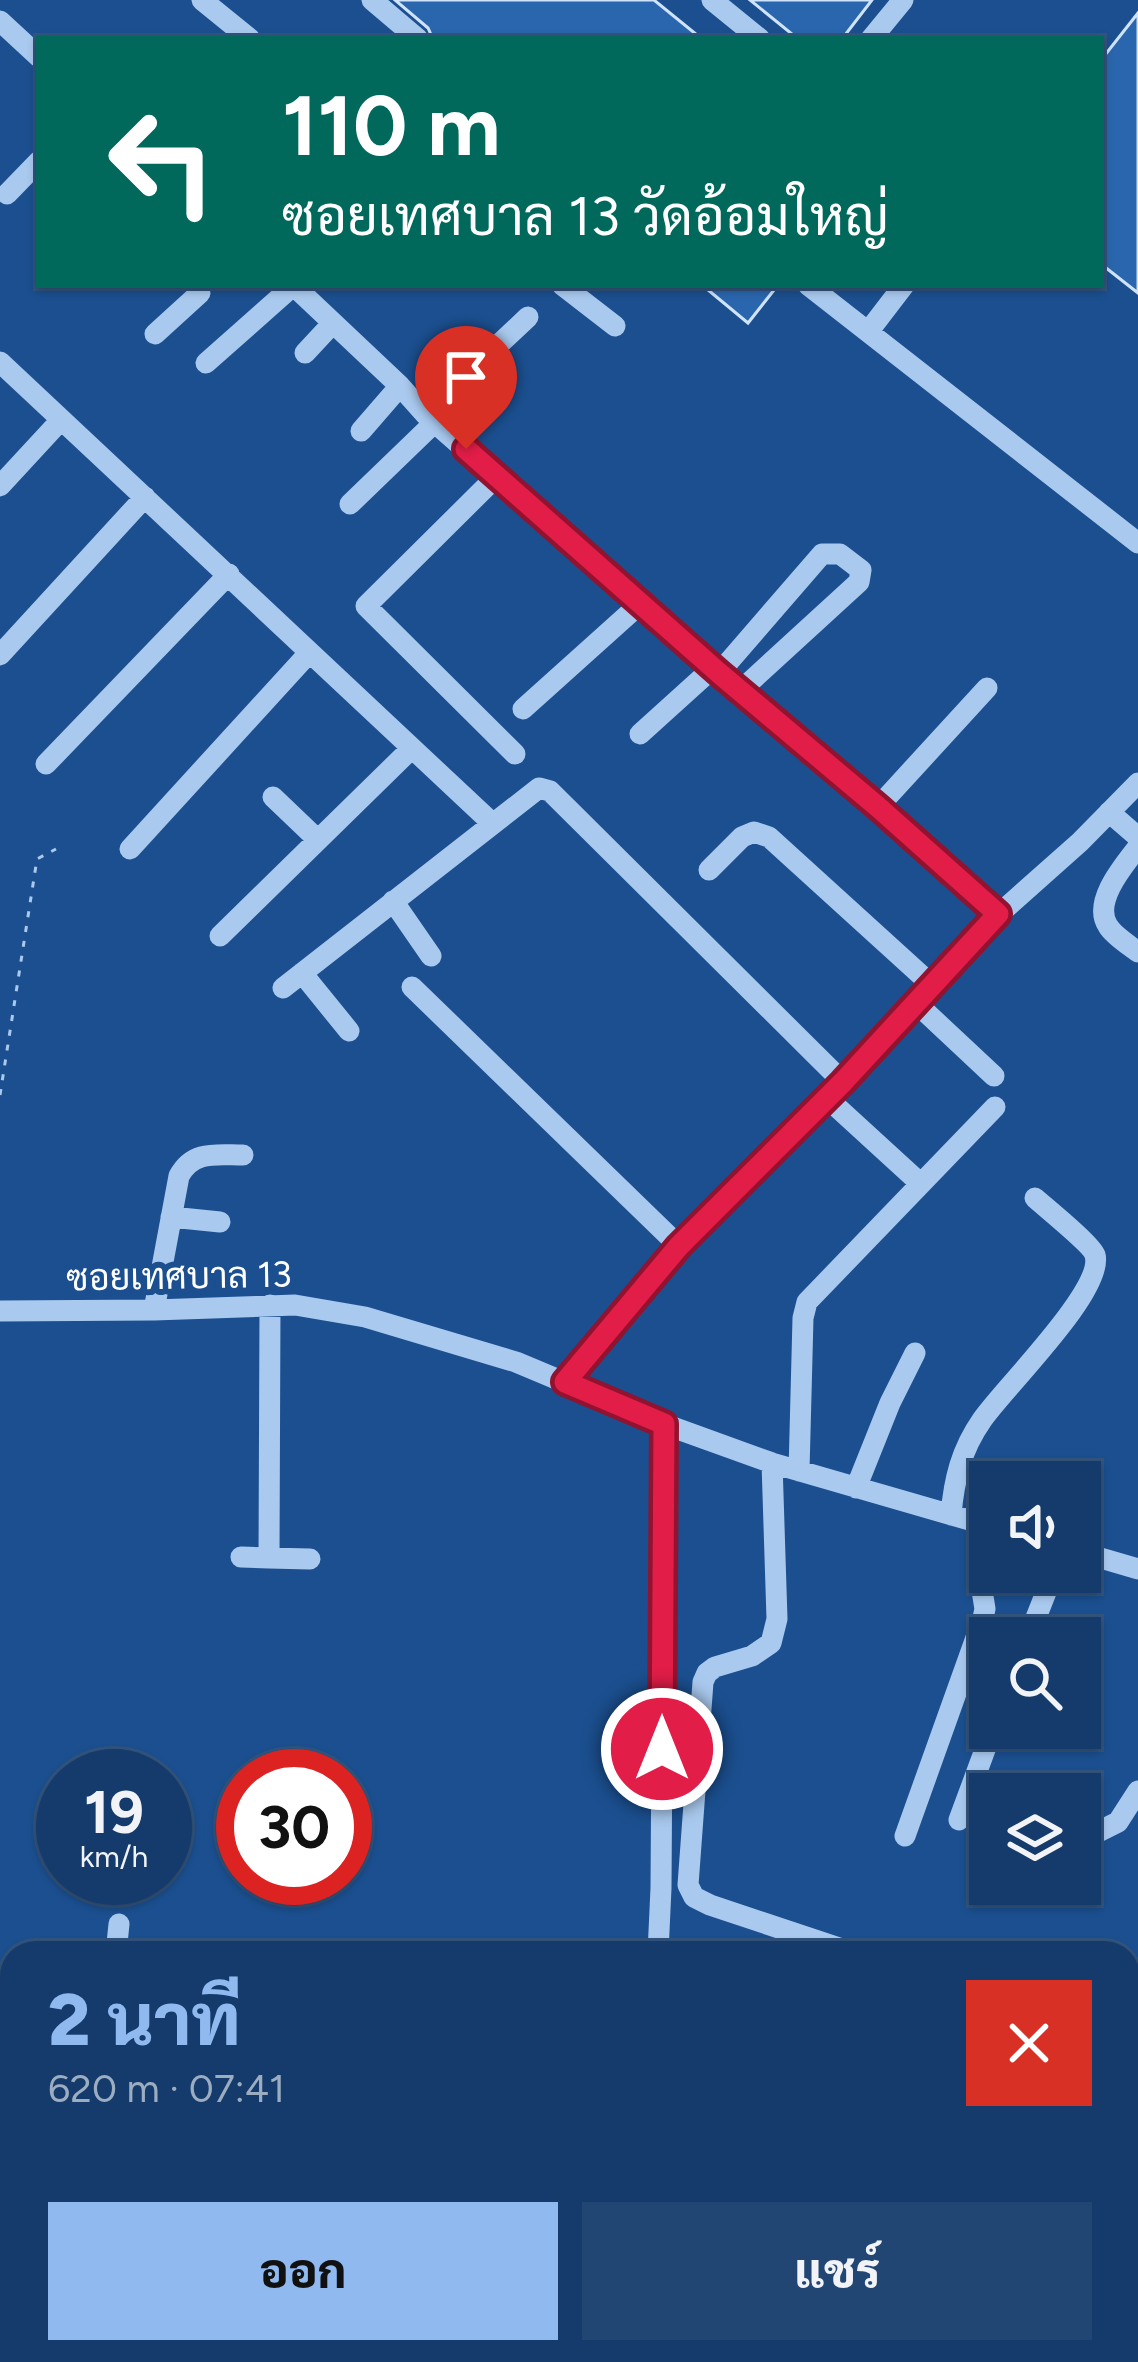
<!DOCTYPE html>
<html lang="th">
<head>
<meta charset="utf-8">
<style>
	body { margin:0; font-family:Figtree,Sarabun,sans-serif; background:#214673; color:#f1f3f6; height:100vh; display:flex; flex-direction:column; font-size:45px; white-space:nowrap }
	* { box-sizing:border-box; margin:0 }
	p { font-size:39px; color:#9dadc1 }
	.icon { flex:none; width:66px; height:66px; fill:none; stroke:currentColor; stroke-width:2; stroke-linecap:round; stroke-linejoin:round }
	.map { position:relative; flex:1; overflow:hidden }
	.panel { position:absolute; left:0px; top:1941px; width:1140px; height:423px; display:flex; flex-direction:column; background:#143b6b; border-radius:36px 36px 0 0; box-shadow:0 3px 9px #0004,0 0 0 3px #33557e }
	.panel>* { flex:none }
	.top-card { position:absolute; left:36px; top:36px; width:1068px; height:252px; border-radius:0px; box-shadow:0 3px 9px #0004,0 0 0 3px #33557e; background:#00695c; color:#fff; overflow:hidden }
	.controls { position:absolute; left:969px; top:1461px; display:grid; gap:24px }
	.controls a { display:grid; place-items:center; width:132px; height:132px; border-radius:0px; background:#143b6b; box-shadow:0 3px 9px #0004,0 0 0 3px #33557e; font-size:60px }
	.speed { position:absolute; left:36px; top:1749px; display:flex; gap:24px; font-size:60px; font-weight:700; text-align:center }
	.speed>* { display:grid; place-content:center; width:156px; height:156px; border-radius:50%; background:#143b6b; box-shadow:0 3px 9px #0004,0 0 0 3px #33557e; line-height:1 }
	.speed small { font-size:30px; font-weight:400 }
	.speed .limit { border:18px solid #d22; background:#fff; color:#111 }
	.pin { position:absolute; display:grid; place-items:center; width:102px; height:102px; color:#fff; margin:-123px -51px; border-radius:50% 50% 50% 0; rotate:-45deg; box-shadow:0 0 12px #0007 }
	.pin .icon { rotate:45deg }
	.me { position:absolute; width:132px; margin:-66px; rotate:0deg; stroke-linejoin:round; filter:drop-shadow(0 0 9px #0008) }
	.turn { display:flex; align-items:center; gap:42px; height:252px; padding:0 48px; font-size:54px }
	.turn .icon { width:156px; height:156px; stroke-width:2.5 }
	.turn b { display:block; font-size:84px; line-height:102px }
	.round { display:grid; place-items:center; flex:none; width:126px; height:126px; border-radius:0px; background:#214673 }
	.head { display:flex; align-items:center; justify-content:space-between; height:204px; padding:0 48px }
	h1 { font-size:72px; font-weight:800; line-height:90px; color:#90b9f0 }
	.action { display:flex; gap:24px; margin-top:auto; padding:24px 48px }
	.action a { flex:1; height:138px; border-radius:0px; background:#90b9f0; color:#111; font-size:48px; font-weight:800; line-height:138px; text-align:center }
	.action a+a { background:#214673; color:#f1f3f6 }
	.map>svg:first-child { display:block }
	.building { fill:#2a66ad; stroke:#cfe3fa; stroke-width:3 }
	.lines { fill:none; stroke-linecap:round; stroke-linejoin:round }
	.path { stroke:#a9c9ee; stroke-width:3; stroke-dasharray:6 9; stroke-linecap:butt }
	.minor { stroke:#a9c9ee; stroke-width:21 }
	.route-casing { stroke:#92132f; stroke-width:30 }
	.route { stroke:#e11d48; stroke-width:21 }
	.labels { text-anchor:middle; dominant-baseline:central; stroke-width:12; stroke-linejoin:round; paint-order:stroke }
	.street-label { font-size:36px; fill:#fff; stroke:#1b4f8f }
</style>
</head>
<body>
<div class="map">
<svg width="1138" height="2362" viewBox="0 0 1138 2362">
	<rect width="100%" height="100%" fill="#1b4f8f"/>
	<!-- building -->
	<path class="building" d="M395,0H654L702,39H433L428,28Z
		M750,0H872L842,39H798Z
		M1138,13V293L1101,264V60Z
		M702,285H778L748,323Z"/>
	<g class="lines">
		<!-- path -->
		<path class="path" d="M0,1095L37,859L56,849"/>
		<!-- minor -->
		<path class="minor" d="M202,0L250,39
			M372,0L418,39
			M712,0L760,39
			M0,21L39,57
			M871,39L903,0
			M7,194L39,161
			M293,285L400,386L425,414L719,673L878,807L999,914
			M562,285L615,326
			M808,285L1138,543
			M868,332L904,285
			M155,334L200,293
			M305,353L332,324
			M0,362L492,823
			M206,363L294,285
			M425,414L528,317
			M361,431L400,386
			M497,476L366,606L515,754
			M0,486L60,421
			M350,504L435,422
			M0,655L145,497
			M719,673L822,554H840L861,570L859,582L740,691
			M523,709L641,603
			M640,734L713,668
			M46,764L229,574
			M273,797L318,840
			M878,807L987,688
			M1109,812L1138,837
			M1138,847C1124,865 1092,902 1108,926C1114,936 1129,945 1138,952
			M130,849L309,653
			M709,870L742,837L754,832L769,837L933,986
			M393,901L431,956
			M220,936L412,748
			M302,973L349,1031
			M412,987L679,1246
			M283,988L539,788L550,791L843,1082
			M916,1003L994,1076
			M827,1098L921,1184
			M171,1217L220,1222
			M154,1310L179,1176C193,1150 216,1155 243,1155
			M0,1311L154,1310L295,1305L365,1317L516,1362L664,1424L772,1463L990,1526
			M564,1382L679,1246L843,1082L999,914L1080,842L1138,783
			M772,1463L777,1619L771,1643L752,1656L715,1667L707,1673L703,1682L688,1885L694,1897L710,1905L854,1953
			M799,1471L803,1318L807,1302L995,1107
			M856,1488L890,1403L915,1353
			M951,1515C954,1480 961,1450 982,1420C1003,1389 1105,1290 1095,1255C1092,1245 1045,1207 1035,1198
			M1080,1552L1138,1569
			M241,1557L269,1558L270,1305
			M269,1558L310,1559
			M1028,1638L1054,1572
			M959,1820L993,1728
			M905,1836L983,1618L985,1609L981,1584L990,1557
			M1080,1841L1118,1822L1138,1791
			M116,1953L119,1924
			M658,1953L661,1888L664,1424
			M0,2080H12
			M1128,2155L1138,2158
			M258,2352L259,2362
			M528,2362V2352
			M660,2362V2352
			M708,2362L710,2352
			M999,2362L1001,2352
			M1082,2362L1084,2352"/>
	</g>
	<g class="lines">
		<!-- route casing -->
		<g class="route-casing">
			<path id="route" d="M466,449L719,673L878,807L998,914L843,1082L679,1246L565,1382L664,1424L662,1749"/>
		</g>
		<!-- route -->
		<use href="#route" class="route"/>
	</g>
	<g class="labels">
		<!-- street labels -->
		<g class="street-label">
			<text transform="translate(179 1276) rotate(-1)">ซอยเทศบาล 13</text>
		</g>
	</g>
</svg>
<div class="controls">
<a><svg class="icon" aria-label="sound" viewBox="0 0 24 24"><path d="M4 9h4l5-4v14l-5-4H4zM17 9q2 3 0 6"/></svg></a>
<a><svg class="icon" aria-label="search" viewBox="0 0 24 24"><circle cx="10" cy="10" r="6"/><path d="M15 15l6 6"/></svg></a>
<a><svg class="icon" aria-label="layers" viewBox="0 0 24 24"><path d="M12 4l9 5-9 5-9-5zM3 14l9 5 9-5"/></svg></a>
</div>
<div class="speed"><div>19<small>km/h</small></div><div class="limit">30</div></div>
<div class="pin" style="left:466px;top:449px;background:#d93025"><svg class="icon" aria-label="arrive" viewBox="0 0 24 24"><path d="M6 21V4h12l-3 4 3 4H6"/></svg></div>
<svg class="me" style="left:662px;top:1749px" viewBox="-20 -20 40 40"><circle r="17" fill="#e11d48" stroke="#fff" stroke-width="3"/><path d="M0-11L8 9 0 5-8 9z" fill="#fff"/></svg>
<div class="top-card">
<div class="turn"><svg class="icon" aria-label="left" viewBox="0 0 24 24"><path d="M17 20v-9H6M10 6l-5 5 5 5"/></svg><div><b>110 m</b>ซอยเทศบาล 13 วัดอ้อมใหญ่</div></div>
</div>
<section class="panel">
<div class="head"><div><h1>2 นาที</h1><p>620 m · 07:41</p></div><a class="round" style="background:#d93025;color:#fff"><svg class="icon" aria-label="close" viewBox="0 0 24 24"><path d="M6 6l12 12M18 6L6 18"/></svg></a></div>
<div class="action"><a>ออก</a><a>แชร์</a></div>
</section>
</div>
</body>
</html>
